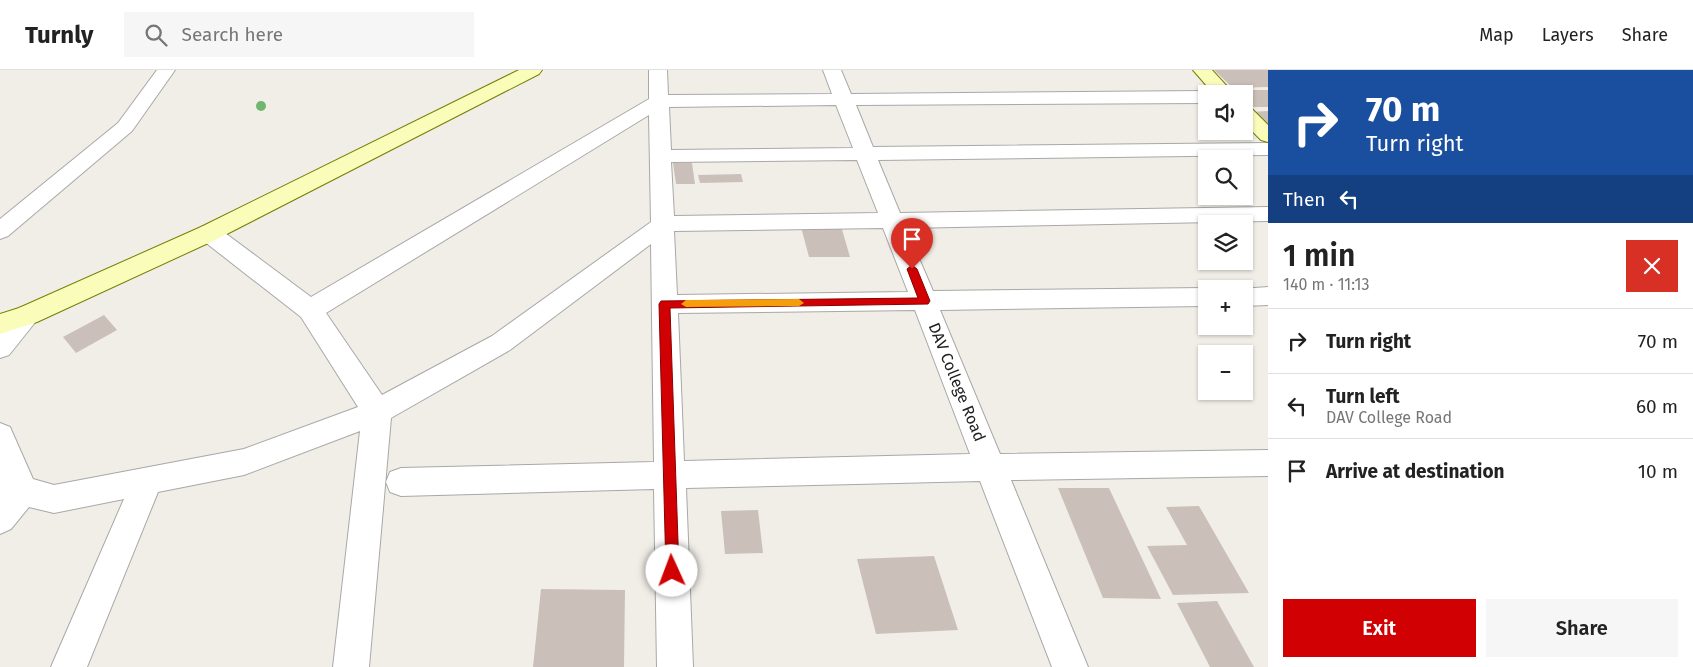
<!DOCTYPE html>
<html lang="en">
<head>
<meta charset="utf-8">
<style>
	body { margin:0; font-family:"Fira Sans",sans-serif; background:#f6f6f6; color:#222; height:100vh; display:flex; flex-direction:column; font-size:19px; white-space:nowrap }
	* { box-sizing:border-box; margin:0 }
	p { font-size:16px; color:#767676 }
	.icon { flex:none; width:28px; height:28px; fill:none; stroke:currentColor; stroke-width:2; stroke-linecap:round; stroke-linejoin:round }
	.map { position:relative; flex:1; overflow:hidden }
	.drawer { display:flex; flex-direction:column; background:#fff; width:425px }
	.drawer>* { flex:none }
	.banner { background:#1a4fa0; color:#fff; overflow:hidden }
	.controls { position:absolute; left:1198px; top:15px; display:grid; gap:10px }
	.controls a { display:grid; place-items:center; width:55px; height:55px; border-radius:0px; background:#fff; box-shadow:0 1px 4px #0004; font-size:25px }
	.pin { position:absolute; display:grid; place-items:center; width:42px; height:42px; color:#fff; margin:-51px -21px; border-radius:50% 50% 50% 0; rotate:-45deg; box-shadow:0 0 5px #0007 }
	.pin .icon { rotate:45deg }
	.me { position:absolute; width:55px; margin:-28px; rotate:358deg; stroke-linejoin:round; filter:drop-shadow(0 0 4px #0008) }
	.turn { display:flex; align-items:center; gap:18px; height:105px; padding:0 15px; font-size:22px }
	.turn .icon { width:65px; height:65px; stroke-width:2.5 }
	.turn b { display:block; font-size:35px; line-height:42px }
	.then { display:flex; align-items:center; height:48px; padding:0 15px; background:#0003; gap:10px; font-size:19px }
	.round { display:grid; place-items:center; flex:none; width:52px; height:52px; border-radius:0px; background:#f6f6f6 }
	.summary { display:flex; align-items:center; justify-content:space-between; height:85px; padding:0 15px }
	h1 { font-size:30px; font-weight:600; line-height:38px }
	.action { display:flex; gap:10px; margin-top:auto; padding:10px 15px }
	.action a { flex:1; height:58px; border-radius:0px; background:#d10002; color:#fff; font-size:20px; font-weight:600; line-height:58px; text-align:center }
	.action a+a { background:#f6f6f6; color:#222 }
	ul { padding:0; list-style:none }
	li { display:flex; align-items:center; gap:15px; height:65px; padding:0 15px; border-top:1px solid #e0e0e0 }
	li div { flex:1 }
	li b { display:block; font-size:19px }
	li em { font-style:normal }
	header { display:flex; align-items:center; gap:30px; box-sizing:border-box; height:70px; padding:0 25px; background:#fff; border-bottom:1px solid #e0e0e0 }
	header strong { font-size:24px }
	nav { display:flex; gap:28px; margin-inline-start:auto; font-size:18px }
	.search { width:350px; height:45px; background:#f6f6f6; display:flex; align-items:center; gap:12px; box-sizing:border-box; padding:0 18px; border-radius:0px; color:#767676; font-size:19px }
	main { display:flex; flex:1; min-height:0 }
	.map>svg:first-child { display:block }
	.building { fill:#cac0b9 }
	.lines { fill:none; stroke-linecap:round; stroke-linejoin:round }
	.street-casing { stroke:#a8a8a8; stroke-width:2 }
	.secondary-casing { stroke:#737f00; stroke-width:2 }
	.street { fill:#fff; fill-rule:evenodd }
	.secondary { fill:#fafdb9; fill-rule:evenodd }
	.tree { fill:#70b670 }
	.route { fill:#d10002; stroke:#880001 }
	.slow { fill:#f59e0b }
	.labels { text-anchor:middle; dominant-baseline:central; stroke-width:4; stroke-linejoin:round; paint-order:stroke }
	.street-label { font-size:16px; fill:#212121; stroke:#fff }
</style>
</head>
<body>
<header>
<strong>Turnly</strong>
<div class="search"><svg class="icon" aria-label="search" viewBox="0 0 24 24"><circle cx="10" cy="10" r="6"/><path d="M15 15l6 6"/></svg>Search here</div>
<nav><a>Map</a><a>Layers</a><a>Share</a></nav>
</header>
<main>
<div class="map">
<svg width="1268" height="597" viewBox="0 0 1268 597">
	<rect width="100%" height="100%" fill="#f1eee7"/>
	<!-- building -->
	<path class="building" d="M1214,0H1268V17L1233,18Z
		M1234,20H1268V37H1252L1244,29V24H1238Z
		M1268,41V60L1249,42Z
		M673,93H692L695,114H676Z
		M741,104L743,112L700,113L698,105Z
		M841,156L850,187H809L801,157Z
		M104,245L117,260L76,283L63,267Z
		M1058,418H1109L1161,529L1103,528Z
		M1199,436L1249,523L1173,525L1147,476L1187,475L1166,437Z
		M758,440L763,483L725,484L721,441Z
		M934,486L958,560L876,564L857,489Z
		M541,519L625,520L624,597H533Z
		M1217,531L1254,597H1210L1177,533Z"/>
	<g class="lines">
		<!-- street casing -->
		<g class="street-casing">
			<path id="street" d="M157,0H175L132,61L8,166L0,169V149L118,53Z
				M649,0H667L668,25L832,24L823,0H841L851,24L1206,21L1213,23L1206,24V33L856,35L873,77L1268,73V85L878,90L900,143L1268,137V151L906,158L933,221L1206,218L1209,219H1206V236L940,240L1000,384L1268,380V406L1011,410L1088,597H1052L980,411L686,418L693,597H657L654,419L401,426L390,422L386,412L390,402L401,398L654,392L651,174L510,280L391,348L369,597H333L360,361L244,405L158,422L87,597H51L124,429L54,443L29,437L11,459L0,464V353L10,357L33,409L54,415L244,379L358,337L301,247L201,169L197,163L201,157L209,155L217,157L311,227L649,29ZM836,35L853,78L671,80L669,37ZM649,45L651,152L492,266L382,325L326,243ZM857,90L878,143L674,146L671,92ZM883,158L908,222L677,225L674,161ZM915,240L970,384L684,391L678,243Z
				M1268,217V235L1244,236V219H1241Z
				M28,235L37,238L41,245L9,285L0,288V260L19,238Z"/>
		</g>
		<!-- secondary casing -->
		<g class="secondary-casing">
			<path id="secondary" d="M519,0H542L539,4L217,169L37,252L0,264V244L19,238L201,157Z
				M1193,0H1212L1234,24H1214Z
				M1244,36L1251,38L1268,55V72L1261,70L1244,53Z"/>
		</g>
		<!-- street -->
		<use href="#street" class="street"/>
		<!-- secondary -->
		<use href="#secondary" class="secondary"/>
	</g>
	<!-- trees -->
	<circle class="tree" cx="261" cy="36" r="5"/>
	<!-- route -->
	<path class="route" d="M912,195L917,199L930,231L928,234L670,238L679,501L677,506L672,508L668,506L666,501L659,234L661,231L918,228L907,199Z"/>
	<!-- slow -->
	<path class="slow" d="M799,229L804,233L799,236L686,237L681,234L686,230Z"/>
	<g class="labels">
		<!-- street labels -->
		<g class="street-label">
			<text transform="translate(957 312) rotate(68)">DAV College Road</text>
		</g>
	</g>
</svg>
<div class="controls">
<a><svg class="icon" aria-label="sound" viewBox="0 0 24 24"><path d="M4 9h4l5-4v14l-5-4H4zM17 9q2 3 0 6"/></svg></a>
<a><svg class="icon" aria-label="search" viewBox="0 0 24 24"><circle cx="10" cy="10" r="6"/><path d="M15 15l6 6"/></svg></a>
<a><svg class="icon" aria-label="layers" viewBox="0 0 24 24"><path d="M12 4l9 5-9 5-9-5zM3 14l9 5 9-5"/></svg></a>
<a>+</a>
<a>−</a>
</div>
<div class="pin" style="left:912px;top:199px;background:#d93025"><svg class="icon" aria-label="arrive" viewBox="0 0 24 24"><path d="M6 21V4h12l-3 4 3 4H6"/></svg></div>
<svg class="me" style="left:672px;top:501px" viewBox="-20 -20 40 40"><circle r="19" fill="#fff"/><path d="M0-13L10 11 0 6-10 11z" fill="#d10002"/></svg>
</div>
<section class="drawer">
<div class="banner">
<div class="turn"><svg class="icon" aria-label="right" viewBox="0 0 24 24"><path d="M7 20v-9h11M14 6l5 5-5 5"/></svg><div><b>70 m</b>Turn right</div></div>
<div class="then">Then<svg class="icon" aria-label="left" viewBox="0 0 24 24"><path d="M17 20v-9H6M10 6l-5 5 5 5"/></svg></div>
</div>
<div class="summary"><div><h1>1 min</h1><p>140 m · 11:13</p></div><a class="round" style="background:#d93025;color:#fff"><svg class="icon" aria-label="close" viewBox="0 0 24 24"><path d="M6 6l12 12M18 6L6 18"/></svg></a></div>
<ul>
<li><svg class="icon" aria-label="right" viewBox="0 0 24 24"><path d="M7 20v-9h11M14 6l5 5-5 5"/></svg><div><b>Turn right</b></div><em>70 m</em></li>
<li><svg class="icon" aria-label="left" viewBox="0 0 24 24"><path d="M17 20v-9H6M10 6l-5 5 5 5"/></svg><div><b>Turn left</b><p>DAV College Road</p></div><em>60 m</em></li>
<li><svg class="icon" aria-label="arrive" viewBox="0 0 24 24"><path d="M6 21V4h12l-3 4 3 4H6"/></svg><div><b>Arrive at destination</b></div><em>10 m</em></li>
</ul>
<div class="action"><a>Exit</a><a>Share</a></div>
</section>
</main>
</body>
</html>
